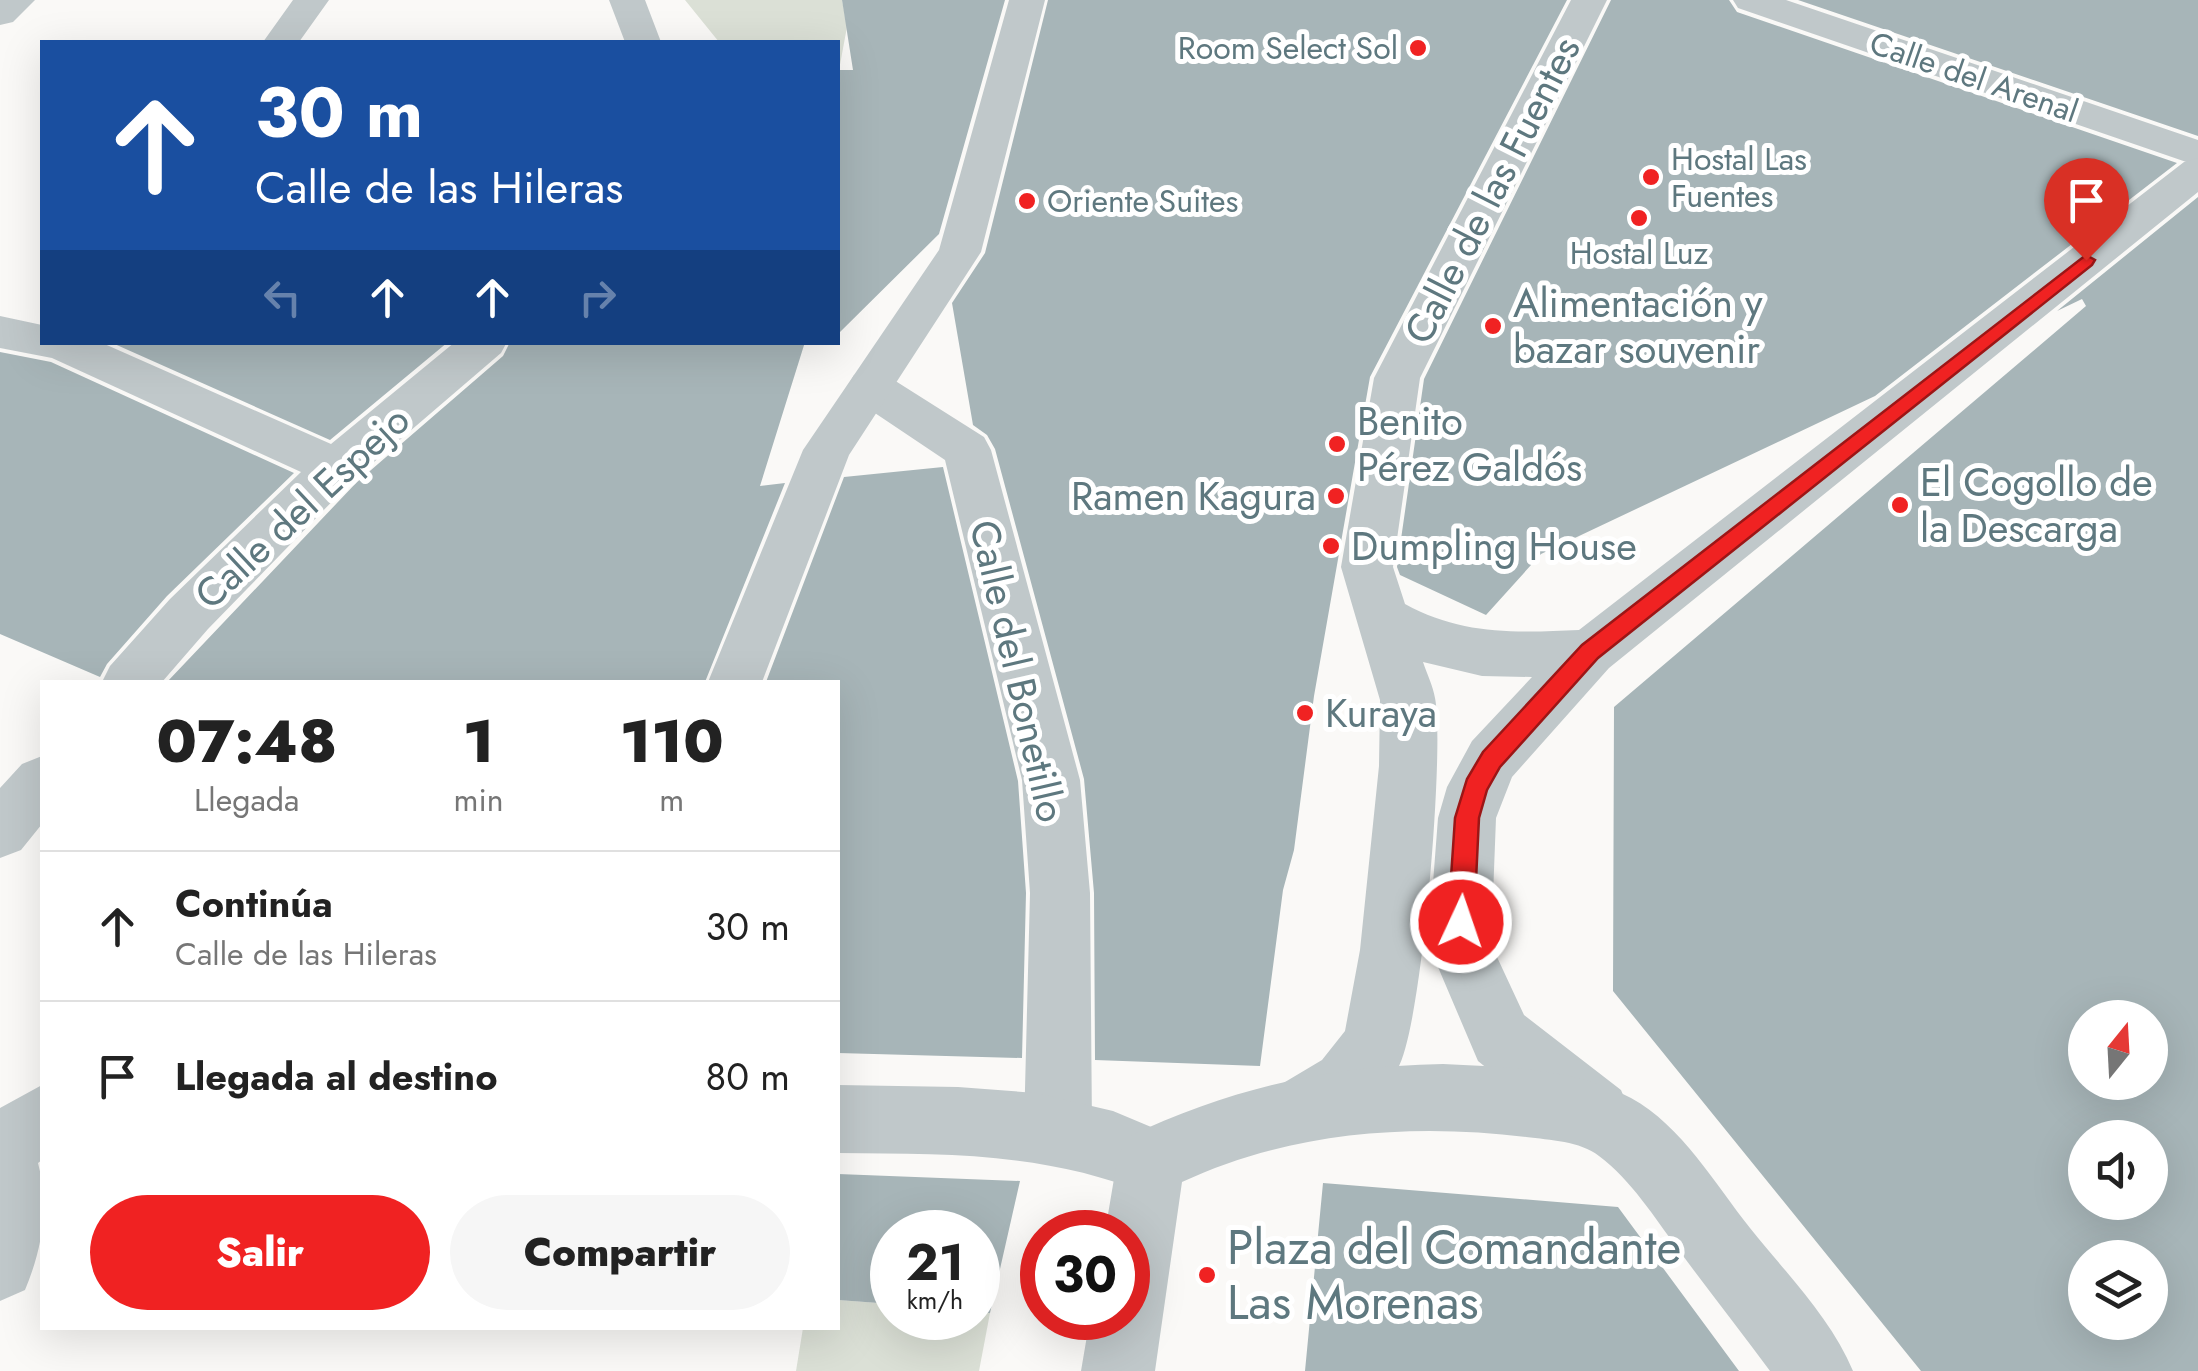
<!DOCTYPE html>
<html lang="es">
<head>
<meta charset="utf-8">
<style>
	body { margin:0; font-family:Jost,sans-serif; background:#f6f6f6; color:#222; height:100vh; display:flex; flex-direction:column; font-size:38px; white-space:nowrap }
	* { box-sizing:border-box; margin:0 }
	p { font-size:32px; color:#767676 }
	.icon { flex:none; width:55px; height:55px; fill:none; stroke:currentColor; stroke-width:2; stroke-linecap:round; stroke-linejoin:round }
	.map { position:relative; flex:1; overflow:hidden }
	.drawer { position:absolute; left:40px; top:680px; width:800px; height:650px; display:flex; flex-direction:column; background:#fff; border-radius:0px; box-shadow:0 10px 40px #0002 }
	.drawer>* { flex:none }
	.banner { position:absolute; left:40px; top:40px; width:800px; height:305px; border-radius:0px; box-shadow:0 10px 40px #0002; background:#1a4fa0; color:#fff; overflow:hidden }
	.needle { width:65px; rotate:18deg }
	.controls { position:absolute; left:2068px; top:1000px; display:grid; gap:20px }
	.controls a { display:grid; place-items:center; width:100px; height:100px; border-radius:50%; background:#fff; box-shadow:0 10px 40px #0002; font-size:50px }
	.speed { position:absolute; left:870px; top:1210px; display:flex; gap:20px; font-size:50px; font-weight:700; text-align:center }
	.speed>* { display:grid; place-content:center; width:130px; height:130px; border-radius:50%; background:#fff; box-shadow:0 10px 40px #0002; line-height:1 }
	.speed small { font-size:25px; font-weight:400 }
	.speed .limit { border:15px solid #d22; background:#fff; color:#111 }
	.pin { position:absolute; display:grid; place-items:center; width:85px; height:85px; color:#fff; margin:-102px -42px; border-radius:50% 50% 50% 0; rotate:-45deg; box-shadow:0 0 10px #0007 }
	.pin .icon { rotate:45deg }
	.me { position:absolute; width:110px; margin:-55px; rotate:3deg; stroke-linejoin:round; filter:drop-shadow(0 0 8px #0008) }
	.turn { display:flex; align-items:center; gap:35px; height:210px; padding:0 50px; font-size:45px }
	.turn .icon { width:130px; height:130px; stroke-width:2.5 }
	.turn b { display:block; font-size:70px; line-height:85px }
	.lanes { display:flex; align-items:center; height:95px; padding:0 50px; background:#0003; justify-content:center; gap:50px; direction:ltr }
	.lanes .off { opacity:.35 }
	.eta { display:flex; justify-content:space-evenly; align-items:center; height:170px; text-align:center }
	.eta b { font-size:60px; font-weight:800; line-height:70px }
	.primary-button { display:flex; gap:20px; margin-top:auto; padding:20px 50px }
	.primary-button a { flex:1; height:115px; border-radius:60px; background:#f02222; color:#fff; font-size:40px; font-weight:800; line-height:115px; text-align:center }
	.primary-button a+a { background:#f6f6f6; color:#222 }
	ul { padding:0; list-style:none }
	li { display:flex; align-items:center; gap:30px; height:150px; padding:0 50px; border-top:2px solid #e0e0e0 }
	li div { flex:1 }
	li b { display:block; font-size:38px }
	li em { font-style:normal }
	.map>svg:first-child { display:block }
	.green { fill:#dbe0d6 }
	.building { fill:#a7b5b8; fill-rule:evenodd }
	.lines { fill:none; stroke-linecap:round; stroke-linejoin:round }
	.pedestrian { fill:#c0c8ca; fill-rule:evenodd }
	.minor { fill:#c0c8ca; fill-rule:evenodd }
	.tertiary { fill:#c0c8ca; fill-rule:evenodd }
	.route { fill:#f02222; stroke:#9c1616; stroke-width:2.5 }
	.poi-dot { fill:#f02222; stroke:#fff; stroke-width:4 }
	.labels { text-anchor:middle; dominant-baseline:central; stroke-width:10; stroke-linejoin:round; paint-order:stroke }
	.far-poi-label { font-size:32px; fill:#5e787f; stroke:#fff; text-anchor:start }
	.far-street-label { font-size:32px; fill:#5e787f; stroke:#fff }
	.street-label { font-size:40px; fill:#5e787f; stroke:#fff }
	.poi-label { font-size:40px; fill:#5e787f; stroke:#fff; text-anchor:start }
	.near-poi-label { font-size:48px; fill:#5e787f; stroke:#fff; text-anchor:start }
</style>
</head>
<body>
<div class="map">
<svg width="2198" height="1371" viewBox="0 0 2198 1371">
	<rect width="100%" height="100%" fill="#faf9f7"/>
	<!-- green -->
	<path class="green" d="M685,0H842L847,27L839,70L838,42H719Z
		M838,1300L892,1304V1318H978V1312L990,1313L979,1371H796L803,1328H838Z"/>
	<!-- building -->
	<path class="building" d="M842,0H1005L939,234L838,334V70H853Z
		M1048,0H1567L1370,377L1314,696L1294,850L1283,890L1260,1066L1095,1060L1094,893L1084,779L995,449L987,435L973,425L952,303L985,253Z
		M1611,0H1729L1737,12L2177,163L1875,396L1541,554L1486,615L1400,575L1397,567L1424,379Z
		M1798,0H2198V136Z
		M2198,197V1371H1921L1613,991L1614,707L2086,306L2082,299L2057,311ZM2085,1018H2150V1082H2085ZM2085,1138H2150V1202H2085ZM2085,1258H2150V1322H2085Z
		M110,342H448L330,440Z
		M510,342H805L760,486L785,483L705,682H167L356,483L503,356Z
		M0,352L51,362L294,473L167,596L107,664L100,677L0,634Z
		M943,467L1018,781L1026,893L1022,1058L838,1053V682H766L844,477Z
		M838,1174L1020,1181L990,1313L978,1312V1232H892V1304L838,1300Z
		M1323,1183L1618,1207L1739,1371H1305Z"/>
	<g class="lines">
		<!-- pedestrian -->
		<path class="pedestrian" d="M1733,0H1786L2198,140V166L1738,8Z
			M870,370L886,375L984,437L991,450L1080,780L1090,893L1092,1128L1082,1152L1058,1162L1034,1152L1024,1128L1030,893L1022,780L945,460L854,399L847,387L854,375Z"/>
		<!-- minor -->
		<path class="minor" d="M0,0H35L13,22L0,25Z
			M293,0H329L299,42H263Z
			M609,0H645L661,42H625Z
			M1009,0H1045L981,252L849,455L762,682H708L803,450L939,250Z
			M1571,0H1607L1420,378L1393,567L1405,604C1461,635 1516,633 1579,630L2184,162L2198,158V192L1609,668L1512,777L1496,818L1492,922L1497,957L1524,1015L1621,1090L1631,1114L1621,1138L1597,1148L1573,1138L1478,1061L1435,960L1430,922L1438,818L1447,787L1472,741L1532,677L1482,676L1423,662C1427,674 1433,686 1435,698C1445,748 1422,1027 1398,1068C1376,1105 1342,1127 1304,1142L1280,1133L1271,1109L1280,1085L1322,1060L1345,1031L1360,950L1379,766L1380,700L1341,567L1374,378Z
			M0,316L42,325V342H100L331,444L455,342H507L501,353L353,480L208,629L162,682H102L110,666L170,599L301,472L52,358L0,348Z
			M42,756V824L21,850L0,858V788L22,764Z
			M42,1085V1160L38,1163C50,1207 42,1249 25,1290L0,1301V1108Z
			M838,1085L958,1087L1036,1093L1113,1111L1175,1137L1185,1161L1175,1185L1151,1195C1046,1152 949,1154 838,1153Z"/>
		<!-- tertiary -->
		<path class="tertiary" d="M1443,1064C1505,1067 1576,1068 1631,1098C1682,1126 1715,1184 1750,1228C1786,1273 1831,1318 1853,1371H1770C1740,1330 1708,1290 1678,1249C1654,1217 1632,1181 1599,1156C1580,1141 1550,1140 1526,1137C1411,1123 1288,1132 1182,1182L1155,1371H1081L1090,1318H1128V1232H1105L1117,1161L1127,1137C1233,1088 1326,1066 1443,1064Z"/>
	</g>
	<!-- route -->
	<path class="route" d="M2086,255L2095,260L2092,265L1598,658L1500,767L1487,790L1479,818L1474,922L1470,931L1461,934L1452,931L1448,922L1455,818L1467,779L1483,752L1582,645Z"/>
	<!-- markers -->
	<g class="poi-dot">
		<circle cx="1418" cy="48" r="10"/>
		<circle cx="1651" cy="177" r="10"/>
		<circle cx="1027" cy="201" r="10"/>
		<circle cx="1639" cy="218" r="10"/>
		<circle cx="1493" cy="326" r="10"/>
		<circle cx="1337" cy="444" r="10"/>
		<circle cx="1336" cy="496" r="10"/>
		<circle cx="1900" cy="505" r="10"/>
		<circle cx="1331" cy="546" r="10"/>
		<circle cx="1305" cy="713" r="10"/>
		<circle cx="1207" cy="1275" r="10"/>
	</g>
	<g class="labels">
		<!-- far-poi labels -->
		<g class="far-poi-label">
			<text x="1398" y="48" text-anchor="end">Room Select Sol</text>
			<text x="1671" y="159">Hostal Las<tspan x="1671" dy="37">Fuentes</tspan></text>
			<text x="1047" y="201">Oriente Suites</text>
			<text x="1639" y="253" text-anchor="middle">Hostal Luz</text>
		</g>
		<!-- far-street labels -->
		<g class="far-street-label">
			<text transform="translate(1974 77) rotate(19)">Calle del Arenal</text>
		</g>
		<!-- street labels -->
		<g class="street-label">
			<text transform="translate(1492 190) rotate(-63)">Calle de las Fuentes</text>
			<text transform="translate(302 507) rotate(-43)">Calle del Espejo</text>
			<text transform="translate(1018 671) rotate(77)">Calle del Bonetillo</text>
		</g>
		<!-- poi labels -->
		<g class="poi-label">
			<text x="1513" y="303">Alimentación y<tspan x="1513" dy="46">bazar souvenir</tspan></text>
			<text x="1357" y="421">Benito<tspan x="1357" dy="46">Pérez Galdós</tspan></text>
			<text x="1920" y="482">El Cogollo de<tspan x="1920" dy="46">la Descarga</tspan></text>
			<text x="1316" y="496" text-anchor="end">Ramen Kagura</text>
			<text x="1351" y="546">Dumpling House</text>
			<text x="1325" y="713">Kuraya</text>
		</g>
		<!-- near-poi labels -->
		<g class="near-poi-label">
			<text x="1227" y="1247">Plaza del Comandante<tspan x="1227" dy="55">Las Morenas</tspan></text>
		</g>
	</g>
</svg>
<div class="controls">
<a><svg class="needle" viewBox="-14 -14 28 28"><path d="M0-13l5 13h-10z" fill="#e53935"/><path d="M0 13l5-13h-10z" fill="#767676"/></svg></a>
<a><svg class="icon" aria-label="sound" viewBox="0 0 24 24"><path d="M4 9h4l5-4v14l-5-4H4zM17 9q2 3 0 6"/></svg></a>
<a><svg class="icon" aria-label="layers" viewBox="0 0 24 24"><path d="M12 4l9 5-9 5-9-5zM3 14l9 5 9-5"/></svg></a>
</div>
<div class="speed"><div>21<small>km/h</small></div><div class="limit">30</div></div>
<div class="pin" style="left:2086px;top:260px;background:#d93025"><svg class="icon" aria-label="arrive" viewBox="0 0 24 24"><path d="M6 21V4h12l-3 4 3 4H6"/></svg></div>
<svg class="me" style="left:1461px;top:922px" viewBox="-20 -20 40 40"><circle r="17" fill="#f02222" stroke="#fff" stroke-width="3"/><path d="M0-11L8 9 0 5-8 9z" fill="#fff"/></svg>
<div class="banner">
<div class="turn"><svg class="icon" aria-label="ahead" viewBox="0 0 24 24"><path d="M12 20V5M6 11l6-6 6 6"/></svg><div><b>30 m</b>Calle de las Hileras</div></div>
<div class="lanes"><svg class="icon off" aria-label="left" viewBox="0 0 24 24"><path d="M17 20v-9H6M10 6l-5 5 5 5"/></svg><svg class="icon" aria-label="ahead" viewBox="0 0 24 24"><path d="M12 20V5M6 11l6-6 6 6"/></svg><svg class="icon" aria-label="ahead" viewBox="0 0 24 24"><path d="M12 20V5M6 11l6-6 6 6"/></svg><svg class="icon off" aria-label="right" viewBox="0 0 24 24"><path d="M7 20v-9h11M14 6l5 5-5 5"/></svg></div>
</div>
<section class="drawer">
<div class="eta">
<div><b>07:48</b><p>Llegada</p></div>
<div><b>1</b><p>min</p></div>
<div><b>110</b><p>m</p></div>
</div>
<ul>
<li><svg class="icon" aria-label="ahead" viewBox="0 0 24 24"><path d="M12 20V5M6 11l6-6 6 6"/></svg><div><b>Continúa</b><p>Calle de las Hileras</p></div><em>30 m</em></li>
<li><svg class="icon" aria-label="arrive" viewBox="0 0 24 24"><path d="M6 21V4h12l-3 4 3 4H6"/></svg><div><b>Llegada al destino</b></div><em>80 m</em></li>
</ul>
<div class="primary-button"><a>Salir</a><a>Compartir</a></div>
</section>
</div>
</body>
</html>
